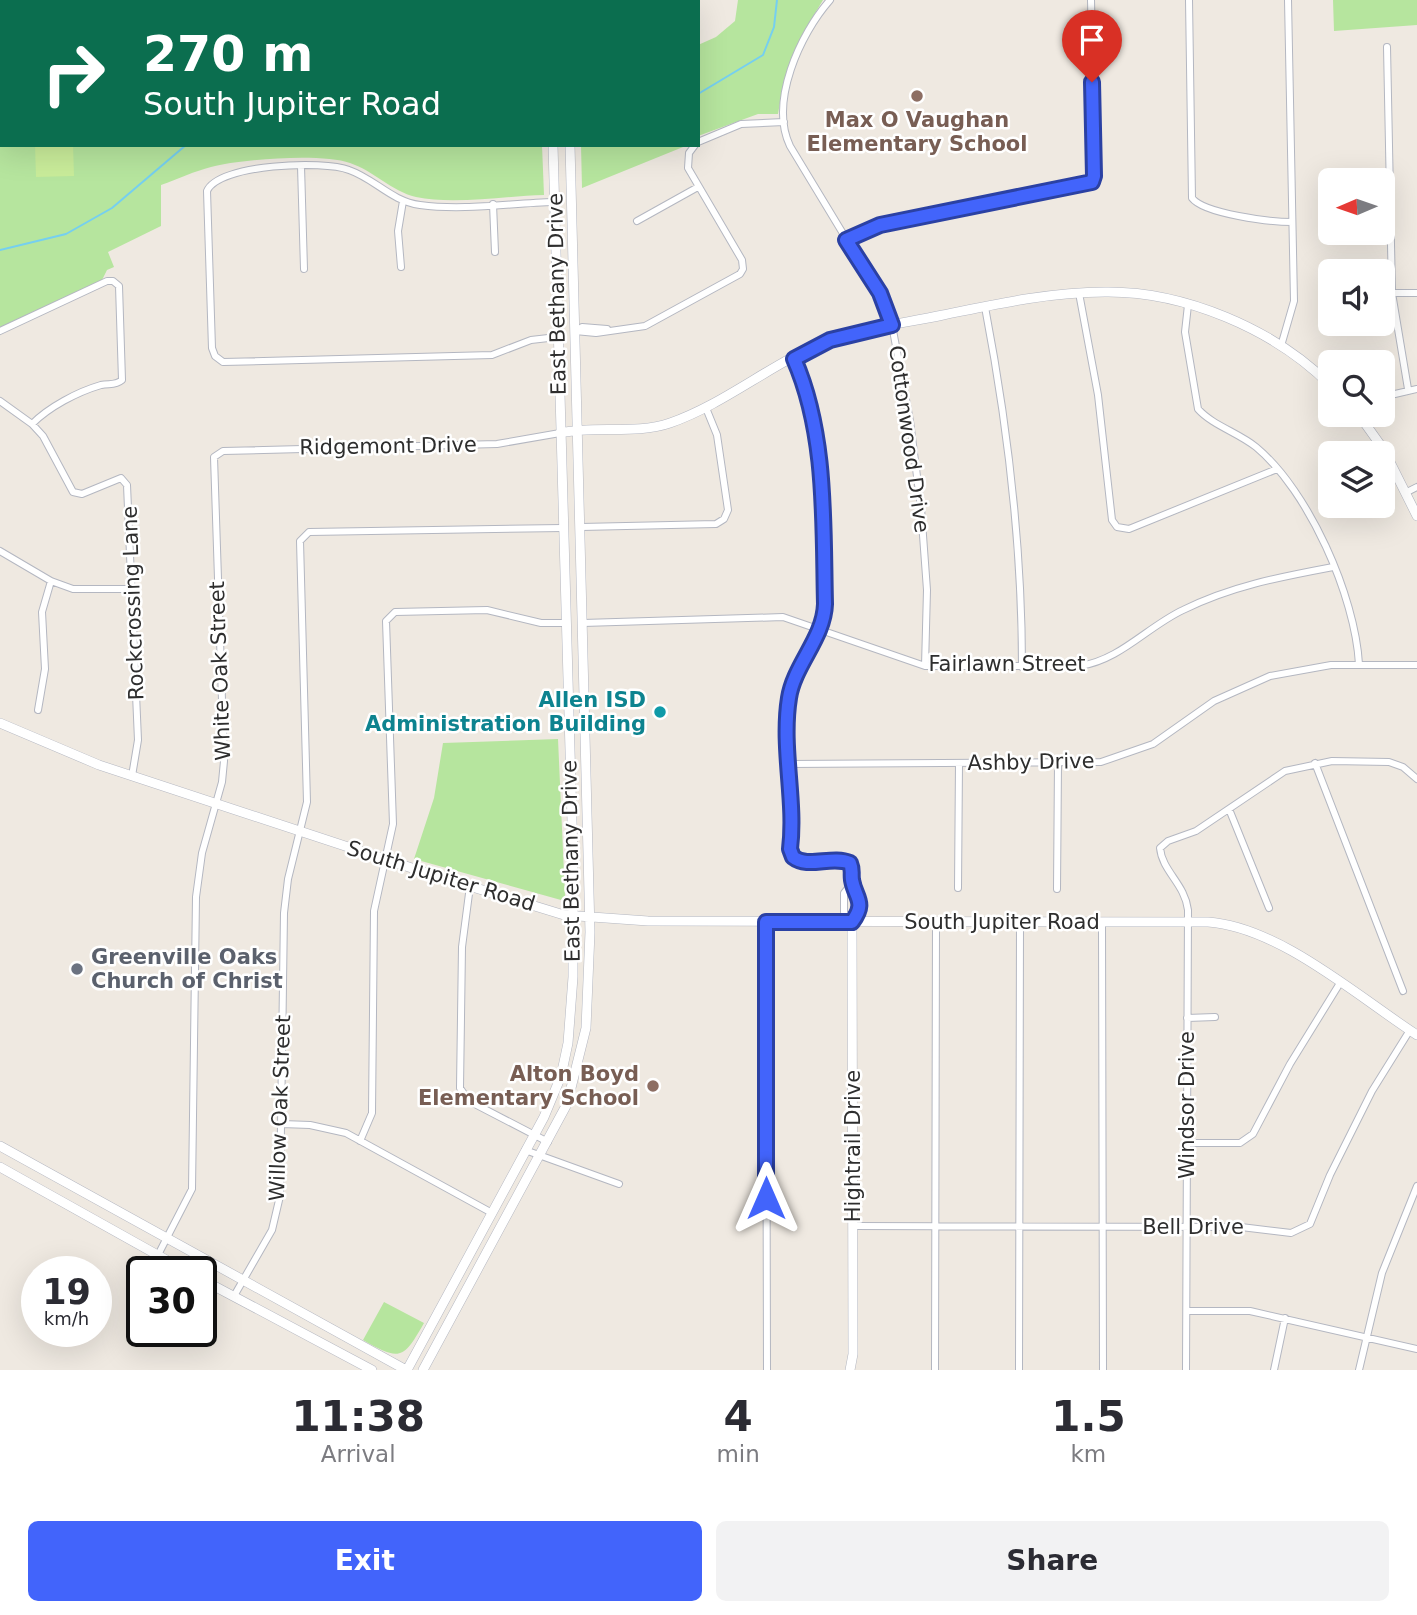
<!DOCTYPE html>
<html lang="en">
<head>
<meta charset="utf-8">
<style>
	body { margin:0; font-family:"DejaVu Sans",sans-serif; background:#f2f2f3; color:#2b2b33; height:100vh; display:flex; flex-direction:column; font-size:26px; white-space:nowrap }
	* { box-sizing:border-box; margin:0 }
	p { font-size:23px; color:#7c7c81 }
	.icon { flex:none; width:38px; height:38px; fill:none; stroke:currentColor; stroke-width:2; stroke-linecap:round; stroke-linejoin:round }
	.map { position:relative; height:1370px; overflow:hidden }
	.sheet { display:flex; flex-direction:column; background:#fff; flex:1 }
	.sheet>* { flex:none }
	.hud { position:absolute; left:0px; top:0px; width:700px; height:147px; box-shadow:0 7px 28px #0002; background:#0b6e4f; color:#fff; overflow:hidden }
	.needle { width:46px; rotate:268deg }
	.buttons { position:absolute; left:1318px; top:168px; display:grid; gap:14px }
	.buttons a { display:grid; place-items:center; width:77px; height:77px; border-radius:10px; background:#fff; box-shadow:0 7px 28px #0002; font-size:35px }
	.speed { position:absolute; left:21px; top:1256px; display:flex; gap:14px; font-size:35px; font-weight:700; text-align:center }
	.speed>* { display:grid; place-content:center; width:91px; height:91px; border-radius:50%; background:#fff; box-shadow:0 7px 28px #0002; line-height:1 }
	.speed small { font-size:18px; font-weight:400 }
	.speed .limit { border:4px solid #111; border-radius:10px; background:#fff; color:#111 }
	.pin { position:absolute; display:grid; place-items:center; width:60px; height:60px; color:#fff; margin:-72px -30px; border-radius:50% 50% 50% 0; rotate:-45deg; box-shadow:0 0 7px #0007 }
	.pin .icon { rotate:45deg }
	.me { position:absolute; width:77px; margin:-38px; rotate:0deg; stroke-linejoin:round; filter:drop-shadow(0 0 5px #0008) }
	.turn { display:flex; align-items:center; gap:24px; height:147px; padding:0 28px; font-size:32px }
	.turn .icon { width:91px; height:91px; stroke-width:2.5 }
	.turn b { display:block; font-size:49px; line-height:60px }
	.eta { display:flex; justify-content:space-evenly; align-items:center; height:119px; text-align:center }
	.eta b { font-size:42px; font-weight:700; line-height:49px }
	.primary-button { display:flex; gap:14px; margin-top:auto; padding:14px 28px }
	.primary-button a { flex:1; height:80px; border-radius:10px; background:#4264fb; color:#fff; font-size:28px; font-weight:700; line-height:80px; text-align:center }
	.primary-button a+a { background:#f2f2f3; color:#2b2b33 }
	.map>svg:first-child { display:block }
	.green { fill:#b6e59e }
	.pitch { fill:#c9ec9a }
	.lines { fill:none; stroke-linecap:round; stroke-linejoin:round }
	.stream { stroke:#75cff0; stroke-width:2 }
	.street-casing { stroke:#b4b7c1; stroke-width:8 }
	.secondary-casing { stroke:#b4b7c1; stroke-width:10 }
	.street { stroke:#fff; stroke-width:6 }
	.secondary { stroke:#fff; stroke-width:9 }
	.route-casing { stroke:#2b41a3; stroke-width:18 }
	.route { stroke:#4264fb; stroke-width:12 }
	.education-dot { fill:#8d6e63; stroke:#fff; stroke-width:2.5 }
	.culture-dot { fill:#0f9aa8; stroke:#fff; stroke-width:2.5 }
	.worship-dot { fill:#6b7280; stroke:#fff; stroke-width:2.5 }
	.labels { text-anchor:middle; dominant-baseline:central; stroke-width:5; stroke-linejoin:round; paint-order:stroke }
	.education-label { font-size:21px; font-weight:bold; fill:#785e54; stroke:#fff }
	.street-label { font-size:21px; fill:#2e2e2e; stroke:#fff }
	.culture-label { font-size:21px; font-weight:bold; fill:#0d838f; stroke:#fff; text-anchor:end }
	.worship-label { font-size:21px; font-weight:bold; fill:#5b616d; stroke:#fff; text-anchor:start }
</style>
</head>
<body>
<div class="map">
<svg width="1417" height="1370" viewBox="0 0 1417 1370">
	<rect width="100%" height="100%" fill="#efe9e1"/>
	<!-- green -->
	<path class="green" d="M0,0L251,2H2V145H542L544,195C505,196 453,205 416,197C391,191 374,171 350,163C322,153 241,159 211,167C195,171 178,179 161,185V226L108,252L114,267L107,270L102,280L0,328Z
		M738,0H823C800,37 785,71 778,114H758L698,136V45L716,37L735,21Z
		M1333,0H1417V25L1334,31Z
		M581,145H688L582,188Z
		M558,739L565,896L561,900L414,859L434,798L443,743Z
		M384,1302L424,1323C403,1360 400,1361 363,1340Z"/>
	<!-- pitch -->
	<path class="pitch" d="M35,145H73L74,176L36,177Z"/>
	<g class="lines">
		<!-- stream -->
		<path class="stream" d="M698,94L763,55L774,27L777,0
			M0,250L66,234L112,208L186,145"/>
		<!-- street casing -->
		<g class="street-casing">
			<path id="street" d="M423,0L424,2
				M454,0L455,2
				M830,0C800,34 769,102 790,146L879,293L892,325L910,421L921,508L927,590L925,666
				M1189,0L1192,198C1204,214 1271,222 1292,222
				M323,2V0
				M627,2V0
				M1387,47L1392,293L1408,389
				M698,142L741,124L784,122
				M301,166L304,269
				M554,202C511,203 464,211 420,205C391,201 375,179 349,170C324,160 218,164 207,191L212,348L215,356L223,362L492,355L531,340L557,337
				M493,204L495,252
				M637,221L698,187
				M846,240L880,225L1092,182L1095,176L1091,0
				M401,267L398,231L403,201
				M1079,293L1098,395L1112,520L1117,527L1129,529L1277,469
				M1392,293H1417
				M1188,305L1185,332L1198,409C1212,425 1239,433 1256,447C1309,491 1355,596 1359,664
				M985,307C1008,427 1022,545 1022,667
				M607,329L582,327L575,331L596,333L645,326L740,274L743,269L742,260L688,168L689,153L695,145
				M0,331L107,281H113L119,286L122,380C115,386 109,383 101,385C77,392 49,407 32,424
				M1281,346L1294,301L1288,0
				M794,359C827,435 823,523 825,604C824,638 794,665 789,698C781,748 796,800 790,849L792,857C808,869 832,855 850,864C853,870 851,873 852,880C855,897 865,905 852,922L844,912V893L852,883
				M1382,397L1417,389
				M0,401L32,424L43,436L73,492L82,494L121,478L127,485L138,740L132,776
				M1407,492L1417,487
				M581,527L716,524L724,519L728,510L717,435L706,408
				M0,551L51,581L73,589H132
				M583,623L783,617L925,666H1080C1120,660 1147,627 1183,610C1231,586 1280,577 1333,567
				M38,710L45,669L42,612L51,581
				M1315,763L1403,991
				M789,764L1101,762L1153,744L1214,701L1270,676L1331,665H1417
				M1229,809L1269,908
				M470,886L462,947L460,1088L469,1101L548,1142
				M958,888L959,763
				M1057,889L1058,763
				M766,922L767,1370
				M1102,922L1103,1370
				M1187,1018L1215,1017
				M282,1124L310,1125L346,1133L492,1213
				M360,1141L372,1113L374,911L393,824L386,621L395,612L487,610L541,623H566
				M1188,1143H1240L1253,1134L1290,1064L1340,983
				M525,1150L619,1184
				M853,1226L1241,1227L1291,1233L1310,1224L1330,1175L1372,1091L1410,1030
				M158,1255L192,1189L196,897L202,853L222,782L224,761L214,457L223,451L497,444L560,433
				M234,1296L272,1230L280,1196L284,913L288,879L307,802L300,541L309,532L563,528
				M1187,1311H1250L1417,1349
				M935,1370L936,922
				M1019,1370L1020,922
				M1186,1370L1188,910C1185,884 1162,871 1160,848L1168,841L1196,831L1285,771L1332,761L1389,762L1403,767L1417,779
				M1274,1370L1285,1318
				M1359,1370L1382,1273L1417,1186"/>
		</g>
		<!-- secondary casing -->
		<g class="secondary-casing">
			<path id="secondary" d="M270,0L274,2
				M430,2L432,0
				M550,2V0
				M566,2V0
				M1359,415L1384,450L1417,516
				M560,433C596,425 635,435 670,423C727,403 774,361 830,340C866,327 906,323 943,315C996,304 1051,292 1105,292C1184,291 1274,329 1330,385
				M0,723L99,765L427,873L564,915L648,921L1208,922C1279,927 1357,996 1417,1035
				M0,1146L406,1370
				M0,1167L188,1272
				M201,1279L372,1370
				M407,1370L544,1117L561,1076L568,1043L573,977V857L553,145
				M423,1370L567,1104L586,1028L590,932L570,145
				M850,1370L853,1354L852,922"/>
		</g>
		<!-- street -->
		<use href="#street" class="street"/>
		<!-- secondary -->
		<use href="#secondary" class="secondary"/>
	</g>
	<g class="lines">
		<!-- route casing -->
		<g class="route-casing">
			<path id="route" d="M766,1198V922H852C867,902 855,898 852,880C851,873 853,870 850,863C832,855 808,869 793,857L790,849C796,800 781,748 789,698C794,665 824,638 825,604C823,523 827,434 794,359L830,340L892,325L880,293L846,240L880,225L1092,182L1094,176L1092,82"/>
		</g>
		<!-- route -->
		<use href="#route" class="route"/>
	</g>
	<!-- markers -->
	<g class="education-dot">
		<circle cx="917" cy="96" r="7"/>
		<circle cx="653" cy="1086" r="7"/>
	</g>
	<circle class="culture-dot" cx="660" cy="712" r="7"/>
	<circle class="worship-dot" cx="77" cy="969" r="7"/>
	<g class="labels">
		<!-- education labels -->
		<g class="education-label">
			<text x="917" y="120">Max O Vaughan<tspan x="917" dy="24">Elementary School</tspan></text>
			<text x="639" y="1074" text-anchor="end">Alton Boyd<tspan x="639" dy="24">Elementary School</tspan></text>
		</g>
		<!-- street labels -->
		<g class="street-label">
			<text transform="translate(557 294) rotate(-91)">East Bethany Drive</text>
			<text transform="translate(909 439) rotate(82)">Cottonwood Drive</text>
			<text transform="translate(388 446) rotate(-1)">Ridgemont Drive</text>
			<text transform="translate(133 603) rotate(-92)">Rockcrossing Lane</text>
			<text x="1007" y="664">Fairlawn Street</text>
			<text transform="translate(220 671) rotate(-92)">White Oak Street</text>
			<text transform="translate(1031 762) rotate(-1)">Ashby Drive</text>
			<text transform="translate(571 861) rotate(-91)">East Bethany Drive</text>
			<text transform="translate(441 876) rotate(17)">South Jupiter Road</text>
			<text x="1002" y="922">South Jupiter Road</text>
			<text transform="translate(1187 1105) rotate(-90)">Windsor Drive</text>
			<text transform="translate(280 1108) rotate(-88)">Willow Oak Street</text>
			<text transform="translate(853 1146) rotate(-90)">Hightrail Drive</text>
			<text x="1193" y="1227">Bell Drive</text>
		</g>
		<!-- culture labels -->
		<g class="culture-label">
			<text x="646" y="700">Allen ISD<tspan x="646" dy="24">Administration Building</tspan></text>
		</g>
		<!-- worship labels -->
		<g class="worship-label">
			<text x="91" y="957">Greenville Oaks<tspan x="91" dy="24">Church of Christ</tspan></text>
		</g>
	</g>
</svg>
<div class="buttons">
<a><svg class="needle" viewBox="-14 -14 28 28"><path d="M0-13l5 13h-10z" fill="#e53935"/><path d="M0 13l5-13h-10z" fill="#7c7c81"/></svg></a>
<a><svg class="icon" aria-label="sound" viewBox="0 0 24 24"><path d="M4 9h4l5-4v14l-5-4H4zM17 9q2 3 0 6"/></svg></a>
<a><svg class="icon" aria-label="search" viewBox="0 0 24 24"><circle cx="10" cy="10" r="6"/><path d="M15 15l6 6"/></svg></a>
<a><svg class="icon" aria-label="layers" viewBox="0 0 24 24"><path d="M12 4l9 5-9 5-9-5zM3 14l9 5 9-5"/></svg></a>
</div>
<div class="speed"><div>19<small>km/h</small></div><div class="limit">30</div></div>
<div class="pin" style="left:1092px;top:82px;background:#d93025"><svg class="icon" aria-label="arrive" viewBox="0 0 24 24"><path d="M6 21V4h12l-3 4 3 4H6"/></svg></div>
<svg class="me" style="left:766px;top:1198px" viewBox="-20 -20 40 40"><path d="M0-17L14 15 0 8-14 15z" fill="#4264fb" stroke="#fff" stroke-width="4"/></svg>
<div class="hud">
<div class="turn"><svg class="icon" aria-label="right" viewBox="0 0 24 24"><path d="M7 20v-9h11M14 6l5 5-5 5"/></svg><div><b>270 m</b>South Jupiter Road</div></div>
</div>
</div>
<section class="sheet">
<div class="eta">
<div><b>11:38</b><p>Arrival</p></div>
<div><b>4</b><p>min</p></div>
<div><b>1.5</b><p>km</p></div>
</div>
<div class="primary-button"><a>Exit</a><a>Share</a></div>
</section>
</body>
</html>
